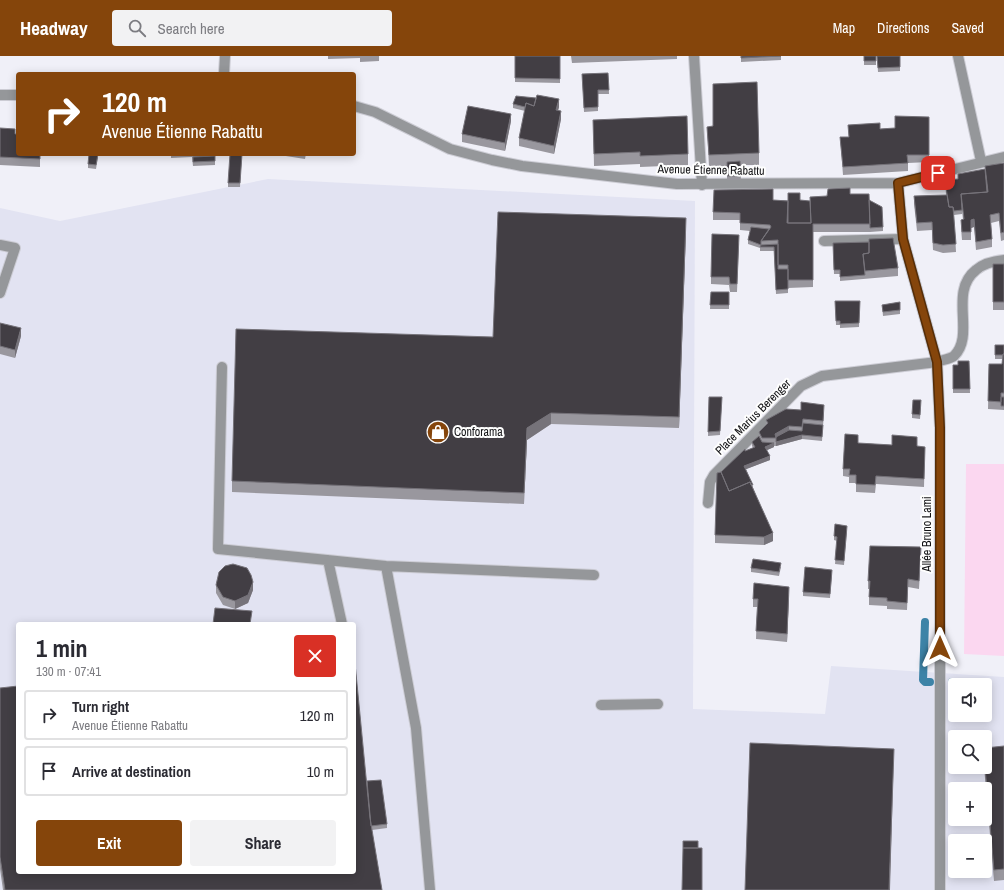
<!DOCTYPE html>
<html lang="en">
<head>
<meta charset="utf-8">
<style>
	body { margin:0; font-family:"Archivo Narrow",sans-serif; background:#f2f2f3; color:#2b2b33; height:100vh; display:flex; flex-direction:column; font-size:15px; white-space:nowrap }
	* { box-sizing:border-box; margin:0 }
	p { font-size:13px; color:#7c7c81 }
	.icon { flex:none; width:22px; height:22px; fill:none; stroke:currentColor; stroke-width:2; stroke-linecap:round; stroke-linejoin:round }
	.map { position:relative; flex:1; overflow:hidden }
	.panel { position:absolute; left:16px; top:566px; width:340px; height:252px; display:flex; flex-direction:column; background:#fff; border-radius:4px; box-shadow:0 2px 10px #0003 }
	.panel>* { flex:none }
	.hud { position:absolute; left:16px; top:16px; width:340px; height:84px; border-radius:4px; box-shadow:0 2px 10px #0003; background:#85450b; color:#fff; overflow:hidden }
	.fabs { position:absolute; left:948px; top:622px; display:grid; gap:8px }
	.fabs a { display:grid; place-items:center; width:44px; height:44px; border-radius:4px; background:#fff; box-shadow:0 2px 10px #0003; font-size:20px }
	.pin { position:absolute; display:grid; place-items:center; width:34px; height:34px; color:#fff; margin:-17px; border-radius:8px; box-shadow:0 2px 6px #0006 }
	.me { position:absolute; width:44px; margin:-22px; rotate:0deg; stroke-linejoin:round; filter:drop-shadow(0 0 3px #0008) }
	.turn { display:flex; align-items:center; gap:14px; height:84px; padding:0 20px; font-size:18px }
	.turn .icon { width:52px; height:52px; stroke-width:2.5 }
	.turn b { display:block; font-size:28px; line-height:34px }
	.round { display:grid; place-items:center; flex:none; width:42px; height:42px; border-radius:4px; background:#f2f2f3 }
	.headline { display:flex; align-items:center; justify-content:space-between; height:68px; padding:0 20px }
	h1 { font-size:24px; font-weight:700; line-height:30px }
	.action { display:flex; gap:8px; margin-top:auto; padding:8px 20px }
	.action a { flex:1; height:46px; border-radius:4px; background:#85450b; color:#fff; font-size:16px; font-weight:700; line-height:46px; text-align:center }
	.action a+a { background:#f2f2f3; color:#2b2b33 }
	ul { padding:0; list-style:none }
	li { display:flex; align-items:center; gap:12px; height:50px; margin:0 8px 6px; padding:0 12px; border:2px solid #e1e1e2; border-radius:4px }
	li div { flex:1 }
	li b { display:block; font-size:15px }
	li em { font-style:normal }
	header { display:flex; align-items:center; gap:24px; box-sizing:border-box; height:56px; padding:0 20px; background:#85450b; color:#fff }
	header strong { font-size:19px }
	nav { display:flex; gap:22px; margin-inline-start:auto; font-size:14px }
	.search { width:280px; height:36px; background:#f2f2f3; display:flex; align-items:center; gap:10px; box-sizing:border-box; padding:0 14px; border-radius:4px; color:#7c7c81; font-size:15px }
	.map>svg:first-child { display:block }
	.built { fill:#e2e3f2; fill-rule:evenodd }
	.green { fill:#fbd7f0 }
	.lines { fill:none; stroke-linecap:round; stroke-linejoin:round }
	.stream { stroke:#3d83a7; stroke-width:8 }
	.service-casing { stroke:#ccccd4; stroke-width:12 }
	.minor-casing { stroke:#ccccd4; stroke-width:12 }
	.service { stroke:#95979a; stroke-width:10 }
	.minor { stroke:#95979a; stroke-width:10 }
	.wall { fill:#99979e }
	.shaded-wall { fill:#76737a }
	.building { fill:#423e44; stroke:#76737a }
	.route-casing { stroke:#562d07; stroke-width:10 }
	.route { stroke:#85450b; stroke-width:7 }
	.labels { text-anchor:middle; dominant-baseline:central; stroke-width:4; stroke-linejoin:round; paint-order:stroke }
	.street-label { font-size:12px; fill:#121215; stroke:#fefefe }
	.poi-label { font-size:12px; fill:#121215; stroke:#fefefe; text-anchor:start }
</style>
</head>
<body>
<header>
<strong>Headway</strong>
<div class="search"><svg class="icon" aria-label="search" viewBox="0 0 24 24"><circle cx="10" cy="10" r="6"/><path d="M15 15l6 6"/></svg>Search here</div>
<nav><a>Map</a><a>Directions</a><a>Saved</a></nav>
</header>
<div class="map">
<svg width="1004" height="834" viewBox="0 0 1004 834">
	<rect width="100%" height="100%" fill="#f0f0f8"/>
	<!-- built -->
	<path class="built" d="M268,123L695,145L693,653L825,658L831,610L1004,621V834H0V152L60,165ZM18,568H354V816H18ZM955,629H985V659H955ZM955,681H985V711H955ZM955,733H985V763H955ZM955,785H985V815H955Z"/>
	<!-- green -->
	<path class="green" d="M966,408H1004V600L964,598Z"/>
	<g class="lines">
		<!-- stream -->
		<path class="stream" d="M925,566L923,624L925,626H930
			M952,626H962"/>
		<!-- service casing -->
		<g class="service-casing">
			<path id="service" d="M694,0L702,129
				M824,185L903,183
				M0,189L15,192L0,237
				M222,311L218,493L386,510L594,519
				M708,447L710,426L714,419L801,330L822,320L937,306C942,304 950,303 954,300C976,279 948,236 976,214C984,207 993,205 1004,204
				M328,504L342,568
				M386,510L416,672L430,834
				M601,649L658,648"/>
		</g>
		<!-- minor casing -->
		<g class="minor-casing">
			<path id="minor" d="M958,0L981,105
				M224,18L225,0
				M0,39H18
				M354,50L375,56L450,93L492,104L522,110L677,128L898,127L1004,101
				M898,127L903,183L937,306L940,372V834"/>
		</g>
		<!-- service -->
		<use href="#service" class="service"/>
		<!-- minor -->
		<use href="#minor" class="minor"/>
	</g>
	<!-- wall -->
	<path class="wall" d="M328,0H379V5L360,6V2L328,3Z
		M515,0H560V27L515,26Z
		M571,0H677V3L572,7Z
		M741,0H781V4L741,6Z
		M864,0H876V9H864Z
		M877,0H900V15L878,16Z
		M608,17L609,38H598V55L584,56L582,18Z
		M513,48L559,51L558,54L561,63L554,98L519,90V82L525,55L513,52Z
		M929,61V106L908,107V115L843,119L840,81H849L848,69L880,73L895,72Z
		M593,64L688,98V109L640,111V108L594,110Z
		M511,65L505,95L462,86V78Z
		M707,71L759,97V109H740L741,124H727V110L709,111Z
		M0,72L15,78L40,98V111L0,109Z
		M171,98H215V109L193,110L192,101L171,102Z
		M242,98L240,131H228V127Z
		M273,98H306L305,103Z
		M98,101L96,113L88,112V108Z
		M1004,107V184L1001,185L999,165L991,167L992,183V191L976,194L974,171L971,172V184H962L961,172V164H963L962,154V158L954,159L956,196L943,197L933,194L932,174L917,175L914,148V140L946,139L945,124L958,123L985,113V110Z
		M850,138L869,144L883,171V175L870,176H813V231L788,232V237L776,238L774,195H760V192L748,188V184L750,175L740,174V164H713V156L773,144L810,145L827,140Z
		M686,173L679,372L551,368L527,384L524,448L232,436V425L493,281Z
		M739,187L737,236H730L729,229L711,228V221Z
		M833,187L898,212V220L840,225V218H834Z
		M993,208H1004V254H993Z
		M711,236H729V253H710Z
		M835,245H860L859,271L840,272V269H836Z
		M900,246V258L883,260L882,249Z
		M0,267L21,280L15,302L0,298Z
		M995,289H1004V354L988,353L989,308H1002L1003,303H995Z
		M958,305H969L970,337H953V309H958Z
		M709,341H722L720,379L708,380Z
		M921,348L920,363L912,362V358Z
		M801,354L824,356L822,385L802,383L776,390H774V391L767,394L770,404L746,413L773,485L764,489L715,487V479L721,416L745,395L753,392L752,390V386L759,380V376L766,369V364Z
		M858,387L925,391L924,431L876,428L875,437L856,436V427H849V421L843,420V413Z
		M847,474L844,509L835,508L837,485L834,484V480Z
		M921,499L919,533L908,531L907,554L887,553V550L869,549V533H868V525Z
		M781,511L779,520L751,516V512Z
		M832,518L830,542L803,540V536Z
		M216,529L253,534L248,547L235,553L223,549L216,537Z
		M789,539L787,586L756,583L757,551H753V543Z
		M0,632L366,725L387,768V772L372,774L382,834H3L0,813Z
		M1004,690V824L994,825L984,711H985Z"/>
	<!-- shaded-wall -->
	<path class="shaded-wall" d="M559,43V51L556,62V54Z
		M561,55V63L554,98V90Z
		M511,58V65L505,95V87Z
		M686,162V173L679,372V361Z
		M974,163V171L971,172V164Z
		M21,272V280L15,302V294Z
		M551,357V368L527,384L524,448L527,372Z
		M789,370V378L776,382L775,378Z
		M802,379V383L776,390V386Z
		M774,387V391L765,395V391Z
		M770,400V404L744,414V410Z
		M773,477V485L764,489V481Z
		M253,526V534L248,547L235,553V545Z
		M789,531V539L787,586V578Z
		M894,693L890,834H889Z"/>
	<!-- building -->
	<path class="building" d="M515,0H560V23L515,22Z
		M741,0H781L741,2Z
		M864,0H876V5H864Z
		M877,0H900V11L878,12Z
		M608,17L609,34H598V51L584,52L582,18Z
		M757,26L759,97L709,99L707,71L713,70V28Z
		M537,39L559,43L556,54L561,55L554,90L519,82L526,47L534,50Z
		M516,40L536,42L534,50L526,47L525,51L513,48Z
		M468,50L511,58L505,87L462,78Z
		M687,60L688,98L640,100V96L594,98L593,64Z
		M895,60L929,61V99H907L908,107L843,111L840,81H849L848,69L880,67V73L895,72Z
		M0,72L15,73V78H18V98H40V103L0,101Z
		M89,98H98L96,109L88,108Z
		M230,98H242L240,127H228Z
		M215,100V105L193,106V101Z
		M740,105L741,120H727V106Z
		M1004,107V176L1001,177L999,157L990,159L992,183L976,186L974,163L971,164V176H962L961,164L964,163L961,138L988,136L985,110Z
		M985,113L987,136L961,138L962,154L954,155L953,151H949L945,124L958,123V118Z
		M850,132V138H869L870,168H813V224H788V209H778V184L761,185L771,171L770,169L740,167V157L713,156L714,134L773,133V144L788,145L787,167H811L810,141L827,140L828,133Z
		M788,137H800V144L810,145L811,167H788Z
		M947,139L949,151H953L956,188L943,189L933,187L932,166L917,167L914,140Z
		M869,144L882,151L883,171L870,172Z
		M498,156L686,162L679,361L551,357L527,372L524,437L232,425L236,273L493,281Z
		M751,171L769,173L761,185V189L748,184Z
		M712,178L739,179L737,228H730L729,221H711Z
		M893,182L898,212L865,215L863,198L869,197V183Z
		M869,186V197L863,198L865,219L840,221V214H834L833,187Z
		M778,188V213H788V233L776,234L774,191H760L761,189Z
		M993,208H1004V246H993Z
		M711,236H729V249H710Z
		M835,245H860L859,267L840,268V265H836Z
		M900,246V254L883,256L882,249Z
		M0,267L21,272L15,294L0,290Z
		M995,289H1004V298H1003V299H995Z
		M1003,298H1004V337H1001V346L988,345L989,308H1002Z
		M958,305H969L970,333H953V309H958Z
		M709,341H722L720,375L708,376Z
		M1001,341H1004V350H1001Z
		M913,344H921L920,359L912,358Z
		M801,346L824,349L823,365L803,363L802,371L789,370L775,378L776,382H762L759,376L768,367L766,364L786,353L801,354Z
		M803,367L823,369L822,381L802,379L776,386V381L789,374L802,375Z
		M845,378L858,379V387L892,389V379L917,381V390L925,391L924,423L876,420L875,429L856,428V419H849L850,413H843Z
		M759,380L762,386L774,387L765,391L770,400L744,410L753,429H751L750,426L729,435L721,416L745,393V395L755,391L752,386Z
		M721,416L729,435L750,426L773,477L764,481L715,479L717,417Z
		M835,468L847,470L844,505L835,504L837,481L834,480Z
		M870,490L921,491L919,525L908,523L907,547L887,545V542L869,541L870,525H868Z
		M753,503L781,507L779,516L751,512Z
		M233,508L247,512L251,519L253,526L248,539L235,545L223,541L216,529L219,516L225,510Z
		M805,511L832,514L830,538L803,536Z
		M754,527L789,531L787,578L756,575L758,543H753Z
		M215,552L252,555L250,568H213Z
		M354,597L370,762L382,834H5L0,801V632L18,630V816H354Z
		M750,687L894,693L889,834H745Z
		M1004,690V813L994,814L985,711V692Z
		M381,724L387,768L371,770L367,725Z
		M683,785H698V792H683Z
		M683,792H702V834H682Z"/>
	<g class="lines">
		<!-- route casing -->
		<g class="route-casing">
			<path id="route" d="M938,117L898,127L903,183L937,306L940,372V592"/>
		</g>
		<!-- route -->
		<use href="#route" class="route"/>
	</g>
	<!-- icons -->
	<defs>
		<g id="shop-disc" transform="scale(1.15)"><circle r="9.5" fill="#85450b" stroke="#fefefe"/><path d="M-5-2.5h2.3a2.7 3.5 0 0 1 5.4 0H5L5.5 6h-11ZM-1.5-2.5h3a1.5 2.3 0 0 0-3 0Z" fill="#fff"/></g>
	</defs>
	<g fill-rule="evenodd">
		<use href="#shop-disc" x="438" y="376"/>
	</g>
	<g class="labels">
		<!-- street labels -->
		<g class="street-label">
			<text transform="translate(711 114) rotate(1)">Avenue Étienne Rabattu</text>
			<text transform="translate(753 361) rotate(-45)">Place Marius Berenger</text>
			<text transform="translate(927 478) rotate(-90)">Allée Bruno Lami</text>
		</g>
		<!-- poi labels -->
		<g class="poi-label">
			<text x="454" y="376">Conforama</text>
		</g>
	</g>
</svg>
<div class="fabs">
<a><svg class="icon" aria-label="sound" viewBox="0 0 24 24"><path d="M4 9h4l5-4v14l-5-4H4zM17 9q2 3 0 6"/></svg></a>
<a><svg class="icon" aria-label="search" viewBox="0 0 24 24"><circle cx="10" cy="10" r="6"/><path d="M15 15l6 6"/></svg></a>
<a>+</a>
<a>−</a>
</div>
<div class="pin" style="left:938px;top:117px;background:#d93025"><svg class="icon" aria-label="arrive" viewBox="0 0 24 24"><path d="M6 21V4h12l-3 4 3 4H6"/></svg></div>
<svg class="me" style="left:940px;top:592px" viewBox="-20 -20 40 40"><path d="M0-17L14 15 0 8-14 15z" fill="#85450b" stroke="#fff" stroke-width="4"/></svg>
<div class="hud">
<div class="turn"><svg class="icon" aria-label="right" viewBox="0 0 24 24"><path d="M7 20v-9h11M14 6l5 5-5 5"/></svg><div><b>120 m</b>Avenue Étienne Rabattu</div></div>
</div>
<section class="panel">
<div class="headline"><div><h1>1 min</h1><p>130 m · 07:41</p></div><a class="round" style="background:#d93025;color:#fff"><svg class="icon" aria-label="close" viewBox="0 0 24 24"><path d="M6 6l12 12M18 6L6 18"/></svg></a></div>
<ul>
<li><svg class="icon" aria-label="right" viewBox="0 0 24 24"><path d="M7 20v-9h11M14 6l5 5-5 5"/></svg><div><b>Turn right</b><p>Avenue Étienne Rabattu</p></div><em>120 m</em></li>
<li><svg class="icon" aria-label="arrive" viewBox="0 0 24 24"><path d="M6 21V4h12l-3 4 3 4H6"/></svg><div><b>Arrive at destination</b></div><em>10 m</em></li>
</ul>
<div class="action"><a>Exit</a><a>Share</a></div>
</section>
</div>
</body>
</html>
